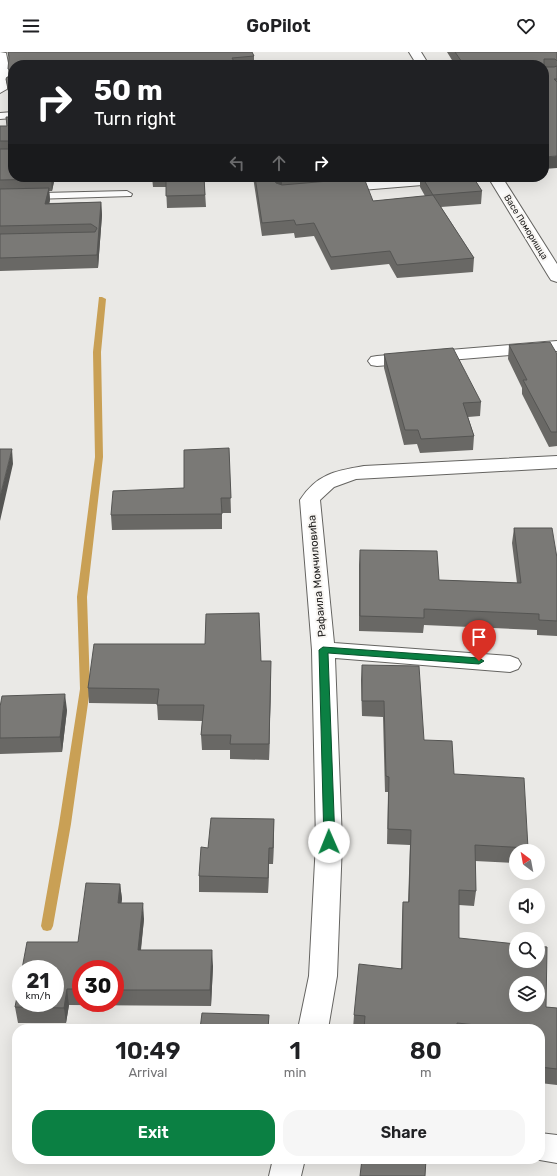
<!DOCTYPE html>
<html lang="en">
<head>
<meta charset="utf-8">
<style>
	body { margin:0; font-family:Rubik,sans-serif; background:#f6f6f6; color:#202124; height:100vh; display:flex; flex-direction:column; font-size:15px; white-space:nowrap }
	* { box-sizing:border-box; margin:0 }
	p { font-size:13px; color:#757577 }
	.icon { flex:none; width:22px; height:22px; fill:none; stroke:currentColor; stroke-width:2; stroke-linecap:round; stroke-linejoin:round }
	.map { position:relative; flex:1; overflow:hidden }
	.sheet { position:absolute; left:12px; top:972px; width:533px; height:140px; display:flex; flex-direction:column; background:#fff; border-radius:16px; box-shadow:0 4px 16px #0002 }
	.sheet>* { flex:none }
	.banner { position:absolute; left:8px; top:8px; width:541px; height:122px; border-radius:16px; box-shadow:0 4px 16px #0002; background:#202124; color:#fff; overflow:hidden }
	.needle { width:26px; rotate:328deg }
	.tools { position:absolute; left:509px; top:792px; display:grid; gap:8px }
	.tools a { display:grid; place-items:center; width:36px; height:36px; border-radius:50%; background:#fff; box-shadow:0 4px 16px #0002; font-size:20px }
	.speed { position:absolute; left:12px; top:908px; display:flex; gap:8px; font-size:20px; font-weight:700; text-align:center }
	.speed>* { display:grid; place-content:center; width:52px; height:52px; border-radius:50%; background:#fff; box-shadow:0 4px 16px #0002; line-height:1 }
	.speed small { font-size:10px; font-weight:400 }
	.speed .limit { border:6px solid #d22; background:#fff; color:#111 }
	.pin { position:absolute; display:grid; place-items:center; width:34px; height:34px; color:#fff; margin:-41px -17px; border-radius:50% 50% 50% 0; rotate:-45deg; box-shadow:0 0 4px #0007 }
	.pin .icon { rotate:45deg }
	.me { position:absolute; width:44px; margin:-22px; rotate:359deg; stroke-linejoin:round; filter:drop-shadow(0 0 3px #0008) }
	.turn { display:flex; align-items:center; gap:14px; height:84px; padding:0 20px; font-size:18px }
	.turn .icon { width:52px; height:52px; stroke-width:2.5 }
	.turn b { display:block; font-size:28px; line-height:34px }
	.lanes { display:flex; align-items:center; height:38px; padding:0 20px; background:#0003; justify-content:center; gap:20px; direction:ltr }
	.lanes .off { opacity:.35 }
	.eta { display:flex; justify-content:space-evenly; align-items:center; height:68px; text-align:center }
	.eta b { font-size:24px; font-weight:600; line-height:28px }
	.button { display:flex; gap:8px; margin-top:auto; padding:8px 20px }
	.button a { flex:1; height:46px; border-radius:16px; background:#0b8043; color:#fff; font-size:16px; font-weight:600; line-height:46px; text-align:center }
	.button a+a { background:#f6f6f6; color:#202124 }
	header { display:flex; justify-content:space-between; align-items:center; height:52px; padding:0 20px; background:#fff; font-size:18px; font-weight:600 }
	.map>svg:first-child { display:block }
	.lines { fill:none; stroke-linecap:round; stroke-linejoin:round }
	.stream { fill:#c9a055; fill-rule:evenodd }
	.service-casing { stroke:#656461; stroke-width:2 }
	.minor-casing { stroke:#656461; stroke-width:2 }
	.service { fill:#fff; fill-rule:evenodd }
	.minor { fill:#fff; fill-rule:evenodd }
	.wall { fill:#696865; fill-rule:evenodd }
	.shaded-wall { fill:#555553 }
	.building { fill:#7a7976; stroke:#555553; fill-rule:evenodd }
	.route { fill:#0b8043; stroke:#07532c }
	.labels { text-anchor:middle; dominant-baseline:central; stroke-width:4; stroke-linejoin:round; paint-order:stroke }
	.far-street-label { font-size:9px; fill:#242322; stroke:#f8f6f3 }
	.street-label { font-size:11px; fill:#242322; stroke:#f8f6f3 }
</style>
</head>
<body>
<header><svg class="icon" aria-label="menu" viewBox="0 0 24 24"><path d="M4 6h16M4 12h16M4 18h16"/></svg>GoPilot<svg class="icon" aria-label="heart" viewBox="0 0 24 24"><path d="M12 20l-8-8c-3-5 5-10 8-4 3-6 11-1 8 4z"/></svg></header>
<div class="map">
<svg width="557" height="1124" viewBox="0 0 557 1124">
	<rect width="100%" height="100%" fill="#eae9e6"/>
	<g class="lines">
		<!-- stream -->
		<path class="stream" d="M99,245H102L106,247L101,300L103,405L87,545L90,637L71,772L53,874L51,878L47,879L43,878L41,874L59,772L80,637L77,545L95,405L93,300Z"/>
		<!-- service casing -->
		<g class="service-casing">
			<path id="service" d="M13,60V66L0,67V61Z
				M127,139L132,142L131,144L0,148V142Z"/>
		</g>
		<!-- minor casing -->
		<g class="minor-casing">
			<path id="minor" d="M0,0L6,1L9,16L7,37L0,41Z
				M409,0H421L429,13H417Z
				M418,125H478L476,128L471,129L337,140L332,139L330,136L332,133L337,132Z
				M488,125H502L557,212V230L551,228L549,225Z
				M557,289V299L377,314L371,313L368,309L371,305L377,304Z
				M557,404V416L356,427L334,435L320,448L334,591L510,604L518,607L521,612L518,617L510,620L335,606L342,790L337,924L328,977H298L309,924L316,790L312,598L300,448C317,422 335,419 364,414Z
				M540,1081L557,1083V1111L534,1107H540Z
				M273,1107H305L301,1124H269Z"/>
		</g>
		<!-- service -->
		<use href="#service" class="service"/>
		<!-- minor -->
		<use href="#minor" class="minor"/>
	</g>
	<!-- wall -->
	<path class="wall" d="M8,0H252L254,4V13H13L55,125L52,139H49L50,148L49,151L101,150L102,163L98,216L0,219V74H7L6,65H13L8,38L6,27L9,25L8,17L9,8Z
		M447,0H557V116L544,13H455Z
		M152,125H204L206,155L167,156L166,135H153Z
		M253,125H360V127L373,149L425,144L420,135V125H473L482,139L481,152L441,155L474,206L473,220L397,226L389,212L331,218L314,184L295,186L294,181L262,184Z
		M509,293L557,302V394L549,395L522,342V336L508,307Z
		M384,302L481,350L480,364L468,365L474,384L473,398L420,401L417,392L404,393L384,316Z
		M229,396L231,461H222V477L112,478L111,463L184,436Z
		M514,476L557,506V584L537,583V578L424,573L423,581L359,579V513L360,498L439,528L517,531L512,491Z
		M261,609L271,625L269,708L230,707V698H202L201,683L202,669L158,668L157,652L89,651L88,636Z
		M362,613L424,688L454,722L528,796L527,799H516V811L475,809L476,839L474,854L459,853V886L546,955L557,956V1033L540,1031V977H353L354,963L401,916L402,865L403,850H408L410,793L387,792L388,740H385L383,665L362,664L361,628Z
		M0,655L67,658L62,700L0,702Z
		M274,767L273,812H269L268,841L199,840V824L208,796Z
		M120,832L122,847L121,851L144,867L141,898L213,914L211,954L69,953L66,971H18L15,955L78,890ZM81,917H115V951H81Z"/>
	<!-- shaded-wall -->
	<path class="shaded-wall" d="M557,104V116L544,117V105Z
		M51,125H55L52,139L51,127Z
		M275,125H282V135L277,136L274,127Z
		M49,136L50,148L47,164L45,152Z
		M101,150L102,163L98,216L97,203Z
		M12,397L13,412L0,469V445Z
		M271,609V625L269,708V692Z
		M65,642L67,658L62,700L60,685Z
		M274,767V783L273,812V796Z
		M269,796V812L268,841V826Z
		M120,832L122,847L120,866L118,851Z
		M143,851L144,867L139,913L138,898Z
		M212,898L213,914L211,954L210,938Z
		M67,937L69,953L66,971L64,956Z"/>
	<!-- building -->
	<path class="building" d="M8,0H252L254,4L232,6L236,13H13V18L8,17L9,5Z
		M455,0H557V9L555,7H544V15H554L557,14V27H554L557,30V104L544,105V13H464Z
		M13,22V48L10,47L6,27L7,25H13Z
		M13,49V64L12,56Z
		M6,65H13V125H51V127L0,128V97H13V89H0V74H7Z
		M166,125H204L205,143L166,144Z
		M255,125H275L274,127L276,131L282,133L364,126L373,149L433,143L474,206L397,213L390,199L331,205L314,171L296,173L294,168L262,171Z
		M422,125H473L482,139L433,143Z
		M49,136L45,152L101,150L97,203L0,206V182L95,180L97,176L91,172L0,174V137Z
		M550,290L557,302V380H551L523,328H527L509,293Z
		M453,296L481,350L463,351L474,384L421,387L418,378H405L384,302Z
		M229,396L231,446H221L222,462L111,463L113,439L184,436V398Z
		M0,397H12L0,445Z
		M514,476H552L557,506V569L539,568V562L424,557V566L360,564V498L437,499L439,528L521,531Z
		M259,561L261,609H271L269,692H230L231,683H201L204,653H157L159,637L88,636L94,592H205L206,562Z
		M362,613L419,614L424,688L452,689L454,722L524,726L528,796L475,793L476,839L459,838V886L516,892V909H538V894L547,895L546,955L557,956V1017L540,1015V977H513L457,971V977H364L365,964L354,963L359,912L402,917L403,850H409L411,778L388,777L389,725L386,724L384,649H362ZM516,931H538V953H516Z
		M65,642L60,685L0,686V655L2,644Z
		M211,766L274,767L273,796H269L268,826L199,824L201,795L208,796Z
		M86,831L120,832L118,851H143L138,898H212L210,938H115V917H81V937H67L64,956L15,955L21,924V951H55V917H22L27,890H78Z
		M202,961L269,963L268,977H200Z
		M362,1107H426L425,1124H360Z"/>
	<!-- route -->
	<path class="route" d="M323,595L479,606L484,609L479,612L328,601L335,790L329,794L324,790L319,598Z"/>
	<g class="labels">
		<!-- far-street labels -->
		<g class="far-street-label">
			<text transform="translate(526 175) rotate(58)">Васе Поморишца</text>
		</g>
		<!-- street labels -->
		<g class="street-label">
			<text transform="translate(317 524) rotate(-95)">Рафаила Момчиловића</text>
		</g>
	</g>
</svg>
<div class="tools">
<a><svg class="needle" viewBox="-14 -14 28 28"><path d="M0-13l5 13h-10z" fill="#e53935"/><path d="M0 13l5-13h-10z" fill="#757577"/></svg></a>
<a><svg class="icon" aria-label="sound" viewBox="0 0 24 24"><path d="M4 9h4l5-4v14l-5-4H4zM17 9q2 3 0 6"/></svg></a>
<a><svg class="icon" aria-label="search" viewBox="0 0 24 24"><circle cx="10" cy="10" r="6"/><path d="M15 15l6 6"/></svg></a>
<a><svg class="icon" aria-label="layers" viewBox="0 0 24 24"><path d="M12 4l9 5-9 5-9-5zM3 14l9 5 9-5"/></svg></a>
</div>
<div class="speed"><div>21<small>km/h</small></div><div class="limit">30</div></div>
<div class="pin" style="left:479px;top:609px;background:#d93025"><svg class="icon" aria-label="arrive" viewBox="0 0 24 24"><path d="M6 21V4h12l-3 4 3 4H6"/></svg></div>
<svg class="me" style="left:329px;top:790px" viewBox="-20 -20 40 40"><circle r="19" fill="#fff"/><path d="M0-13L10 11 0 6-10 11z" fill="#0b8043"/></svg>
<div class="banner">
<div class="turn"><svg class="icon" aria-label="right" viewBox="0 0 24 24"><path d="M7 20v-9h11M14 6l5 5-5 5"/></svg><div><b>50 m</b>Turn right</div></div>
<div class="lanes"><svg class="icon off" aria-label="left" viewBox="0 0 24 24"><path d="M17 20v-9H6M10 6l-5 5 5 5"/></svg><svg class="icon off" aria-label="ahead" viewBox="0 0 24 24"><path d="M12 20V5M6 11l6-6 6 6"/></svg><svg class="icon" aria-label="right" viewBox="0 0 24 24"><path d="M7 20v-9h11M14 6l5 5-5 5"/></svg></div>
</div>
<section class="sheet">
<div class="eta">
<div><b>10:49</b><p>Arrival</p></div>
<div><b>1</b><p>min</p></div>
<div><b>80</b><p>m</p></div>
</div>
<div class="button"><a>Exit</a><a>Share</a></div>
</section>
</div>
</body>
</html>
